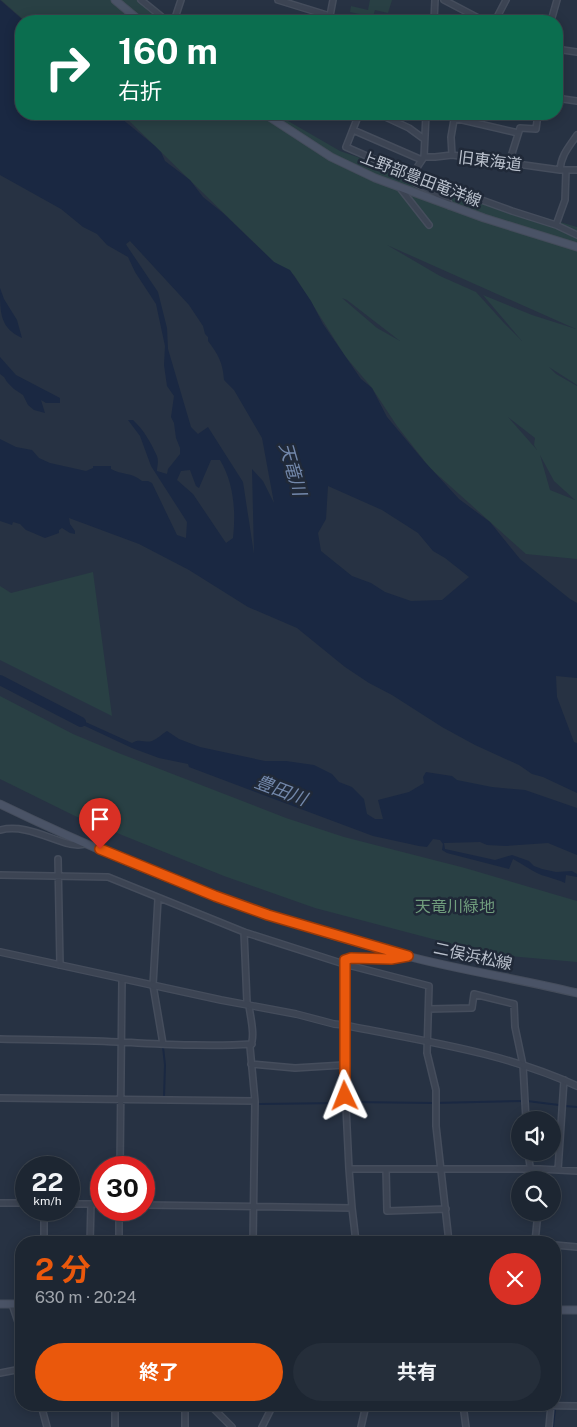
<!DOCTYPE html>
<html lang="ja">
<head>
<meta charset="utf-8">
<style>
	body { margin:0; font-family:"Public Sans","Noto Sans JP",sans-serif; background:#252e3a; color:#f1f3f6; height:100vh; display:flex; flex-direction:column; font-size:19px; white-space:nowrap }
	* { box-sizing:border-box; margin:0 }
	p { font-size:16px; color:#a0a5ac }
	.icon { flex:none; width:28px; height:28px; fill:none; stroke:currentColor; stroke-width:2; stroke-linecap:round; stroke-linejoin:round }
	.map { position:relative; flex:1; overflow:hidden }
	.panel { position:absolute; left:15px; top:1236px; width:546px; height:175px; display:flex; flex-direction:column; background:#1d2632; border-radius:20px; box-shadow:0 2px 12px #0003,0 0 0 1px #3b434d }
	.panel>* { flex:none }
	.top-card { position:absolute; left:15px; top:15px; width:548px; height:105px; border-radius:20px; box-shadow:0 2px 12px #0003,0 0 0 1px #3b434d; background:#0b6e4f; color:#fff; overflow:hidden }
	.buttons { position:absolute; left:511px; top:1111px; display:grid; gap:10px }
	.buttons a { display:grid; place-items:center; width:50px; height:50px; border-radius:50%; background:#1d2632; box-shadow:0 2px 12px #0003,0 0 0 1px #3b434d; font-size:25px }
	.speed { position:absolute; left:15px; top:1156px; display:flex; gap:10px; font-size:25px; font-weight:700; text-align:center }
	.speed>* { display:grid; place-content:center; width:65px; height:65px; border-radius:50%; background:#1d2632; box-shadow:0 2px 12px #0003,0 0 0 1px #3b434d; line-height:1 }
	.speed small { font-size:12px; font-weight:400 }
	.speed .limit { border:8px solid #d22; background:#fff; color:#111 }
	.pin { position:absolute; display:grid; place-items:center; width:42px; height:42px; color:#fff; margin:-51px -21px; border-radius:50% 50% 50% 0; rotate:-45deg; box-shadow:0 0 5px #0007 }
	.pin .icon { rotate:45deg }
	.me { position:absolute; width:55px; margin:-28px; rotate:358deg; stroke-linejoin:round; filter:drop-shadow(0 0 4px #0008) }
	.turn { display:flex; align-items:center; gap:18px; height:105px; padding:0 20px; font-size:22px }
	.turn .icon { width:65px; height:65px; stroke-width:2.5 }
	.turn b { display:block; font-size:35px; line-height:42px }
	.round { display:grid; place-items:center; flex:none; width:52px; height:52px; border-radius:26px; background:#252e3a }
	.head { display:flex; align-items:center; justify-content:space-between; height:85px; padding:0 20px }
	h1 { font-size:30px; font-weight:700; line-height:38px; color:#ea580c }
	.action { display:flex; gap:10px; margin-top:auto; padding:10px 20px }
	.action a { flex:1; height:58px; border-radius:30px; background:#ea580c; color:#fff; font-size:20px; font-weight:700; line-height:58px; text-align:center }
	.action a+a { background:#252e3a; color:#f1f3f6 }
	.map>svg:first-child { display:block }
	.green { fill:#294044; fill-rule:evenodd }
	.water { fill:#1a2842; fill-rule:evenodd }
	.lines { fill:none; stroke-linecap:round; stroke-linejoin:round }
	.stream { stroke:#1a2842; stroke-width:2 }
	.river { stroke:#1a2842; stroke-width:10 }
	.minor-casing { stroke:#454d5c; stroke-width:8 }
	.tertiary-casing { stroke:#454d5c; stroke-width:8 }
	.secondary-casing { stroke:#454d5c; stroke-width:9 }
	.minor { stroke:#3c4453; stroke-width:5 }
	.tertiary { stroke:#3c4453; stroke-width:5.5 }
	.secondary { stroke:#4a5366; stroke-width:7 }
	.route-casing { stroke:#983908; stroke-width:12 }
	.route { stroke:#ea580c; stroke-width:9 }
	.labels { text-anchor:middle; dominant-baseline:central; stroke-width:5; stroke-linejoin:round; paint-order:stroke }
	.street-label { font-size:16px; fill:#b9c0cc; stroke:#202938 }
	.park-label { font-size:16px; fill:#709d7d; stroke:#202938 }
	.water-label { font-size:18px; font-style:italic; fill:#7388ab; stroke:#202938 }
</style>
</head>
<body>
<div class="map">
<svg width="577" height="1427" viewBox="0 0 577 1427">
	<rect width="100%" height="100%" fill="#273243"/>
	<!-- green -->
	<path class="green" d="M1,0H144L164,21H25Z
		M370,0H392L388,13L375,10L373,17L350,12L351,6L368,10Z
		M122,114H276L340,151L473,197L577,227V385L549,367L556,374L577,386V559L526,554L430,468L397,426L372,388L345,356L294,275L274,262ZM387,245L576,329L532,315L483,295L522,341L504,323L476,292L440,276ZM342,298L347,300L400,341L377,328ZM508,417L535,438L534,445L537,450ZM540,455L554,481L575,500L550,490Z
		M93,572L112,716L0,660V586L11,593Z
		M0,696L73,734L121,754L286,818L344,837L465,868L577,901V962L509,956L448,943L315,908L224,876L102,827L75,816L0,779Z"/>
	<!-- water -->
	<path class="water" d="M0,0L24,21H21V114H116L155,146L161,152L165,161L190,180L203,197L223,213L274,262L290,270L311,301L323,324L361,379L372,388L387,417L424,461L459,499L490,522L520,559L570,599L577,603V678L556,676L557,697L574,742L577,743V793L543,777L532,774L519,765L475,745L442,727L392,695L369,683L345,667L297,628L248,607L189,570L139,544L69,518L70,524L75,531V534L70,533L62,528L59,530V533L45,538L26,530L20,524L13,522L12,525L0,521V439L16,447L32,450L39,458L50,463L86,471L93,468V466H111V469C121,475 132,472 142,481H148L152,483L177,535L186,538L187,522L151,466L140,436L128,420H133C144,430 151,443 157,456C159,462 157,466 157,471L167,474L168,469L180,454V448L176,438L174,423L171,417L174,396L167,386L164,365L165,346L156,304L135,272L128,257L107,245L97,234L83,227L61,209L0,175ZM130,241L189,305L203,326L205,334L208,337V341C218,354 223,363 224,380L234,390L262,438L274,503L263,481L252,469L254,554L243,482L208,427L198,434L191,427L168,349L167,328L158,292L127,246L126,244ZM211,460H220C234,483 236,512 233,538L226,543L193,494L177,480L181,471L190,470L196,486L199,488ZM328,486L382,510L418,533L433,551L445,558L469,577L442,600L411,601L385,592L371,583L352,576L321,551L318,533L326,519Z
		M0,288L4,299L17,320L22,338C0,328 0,313 0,288Z
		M0,357L16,375L60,398V403H46L41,400L45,413L34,410L28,405L23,395L14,389L7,382L4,377L0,374Z
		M70,715L132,743C139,738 145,743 152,741C157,739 162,734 167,731L179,739L200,747L265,761H286L314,765L332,774L339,782L352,787L364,799L367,814L375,819H383L378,800L409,792L424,783L423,777L426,772L452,776L457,780L492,787L525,790L577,808V855L548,843L506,846L487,845L480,842L444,843L445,849L495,860L512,855L529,861L534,866L542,869L556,872L572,871L577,874V877L566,875L565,883C555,878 544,877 535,872C527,868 521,863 513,859L509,869L447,853L442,850L443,844L440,840L433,839L427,847L419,846L373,836L189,767L188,764L159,758L132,748L70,719Z"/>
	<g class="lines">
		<!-- stream -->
		<path class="stream" d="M163,1047L165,1065L164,1097
			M527,1101L559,1105
			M351,1102L433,1103L524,1101
			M260,1104L341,1103
			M565,1106L577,1107
			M553,1427L555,1409"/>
		<!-- river -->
		<path class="river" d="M0,680L81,722"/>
		<!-- minor casing -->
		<g class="minor-casing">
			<path id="minor" d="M141,0L167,21
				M278,0L346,21
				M444,0L484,21
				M174,21L181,0
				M329,21L333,0
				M434,21L435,0
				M495,21L506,0
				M551,21L557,0
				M556,49L577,52
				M556,98L577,101
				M359,114L346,147L385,164L412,179
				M379,114L409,128L424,139
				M454,118L518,133
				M353,130L422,160
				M452,155L451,137L455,114
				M424,157H435L452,155L560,170H577
				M509,163L520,128L536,129L538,114
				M560,170C561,155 569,147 577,135
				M412,175L512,211L556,225L577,235
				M412,175L424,157L426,114
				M412,178L415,183L447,199L450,206
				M400,188L429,225
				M556,225L565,200L566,170
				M0,830C24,824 47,838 70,844L78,845L86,844
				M58,859L60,965
				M0,875L108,877L244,932L344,964L429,986L427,1053L436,1090V1126L449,1242
				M158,899L153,985L163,1044
				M244,932L247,1003L249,1005C250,1017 256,1036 250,1047L255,1101L253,1242
				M429,1009L472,1008L474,994L514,1004L515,1027L523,1065L526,1120
				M0,1039C40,1040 79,1040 118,1042C163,1044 208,1047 252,1044
				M251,1064L295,1068L344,1065
				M0,1098L255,1101
				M528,1152L532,1180
				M120,1168L122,979
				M349,1169L344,1065V964L345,960L351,958L391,959L407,957
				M386,1169L387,1211L446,1209
				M558,1170L564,1080
				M0,1203H26
				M69,1204H101
				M144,1205L352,1208L349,1169H540L577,1171
				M352,1208L356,1242
				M449,1239L540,1242
				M44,1242V1210
				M90,1242L91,1204
				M119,1242V1210
				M535,1242L538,1212
				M555,1245L577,1247
				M12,1304L21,1331
				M0,1373L21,1369
				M41,1405L47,1427
				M210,1405L232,1427
				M463,1405L466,1427
				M506,1405L577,1406
				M115,1427V1405
				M185,1427V1405
				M262,1427L273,1405
				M361,1427L366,1405
				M549,1427L551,1405"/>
		</g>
		<!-- tertiary casing -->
		<g class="tertiary-casing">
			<path id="tertiary" d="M0,952L221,1000L296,1014L334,1024L344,1025C422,1041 504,1052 577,1086"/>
		</g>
		<!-- secondary casing -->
		<g class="secondary-casing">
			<path id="secondary" d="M115,0L140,21
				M265,114L331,157L375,178L484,218L577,247
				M0,804C130,867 267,920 407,956C463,971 521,979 577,993
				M0,1304H21
				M555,1310H577"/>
		</g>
		<!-- minor -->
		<use href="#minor" class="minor"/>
		<!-- tertiary -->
		<use href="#tertiary" class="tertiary"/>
		<!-- secondary -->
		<use href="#secondary" class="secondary"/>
	</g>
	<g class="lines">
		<!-- route casing -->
		<g class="route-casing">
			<path id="route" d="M100,849L215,896L268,915L408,956L391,959L351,958L345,960V1096"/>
		</g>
		<!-- route -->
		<use href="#route" class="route"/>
	</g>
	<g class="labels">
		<!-- street labels -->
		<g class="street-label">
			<text transform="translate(490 161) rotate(7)">旧東海道</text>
			<text transform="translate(421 179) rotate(21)">上野部豊田竜洋線</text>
			<text transform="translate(473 956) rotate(12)">二俣浜松線</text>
		</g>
		<!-- park labels -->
		<g class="park-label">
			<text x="455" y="906">天竜川緑地</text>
		</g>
		<!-- water labels -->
		<g class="water-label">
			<text transform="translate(293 469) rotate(74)">天竜川</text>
			<text transform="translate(281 790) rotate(21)">豊田川</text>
		</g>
	</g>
</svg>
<div class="buttons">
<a><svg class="icon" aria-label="sound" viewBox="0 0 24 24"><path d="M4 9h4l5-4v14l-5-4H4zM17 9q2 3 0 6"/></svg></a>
<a><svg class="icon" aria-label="search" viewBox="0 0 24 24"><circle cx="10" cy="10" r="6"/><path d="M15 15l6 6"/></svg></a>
</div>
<div class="speed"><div>22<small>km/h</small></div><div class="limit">30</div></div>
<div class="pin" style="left:100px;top:849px;background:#d93025"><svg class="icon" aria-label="arrive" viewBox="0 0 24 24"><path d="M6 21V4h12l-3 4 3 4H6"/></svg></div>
<svg class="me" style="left:345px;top:1096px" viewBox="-20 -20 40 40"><path d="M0-17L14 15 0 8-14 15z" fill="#ea580c" stroke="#fff" stroke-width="4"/></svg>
<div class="top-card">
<div class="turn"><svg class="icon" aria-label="right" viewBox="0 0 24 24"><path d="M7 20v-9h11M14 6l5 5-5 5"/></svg><div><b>160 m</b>右折</div></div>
</div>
<section class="panel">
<div class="head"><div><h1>2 分</h1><p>630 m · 20:24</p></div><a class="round" style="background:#d93025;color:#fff"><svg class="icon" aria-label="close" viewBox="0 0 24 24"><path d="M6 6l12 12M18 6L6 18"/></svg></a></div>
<div class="action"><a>終了</a><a>共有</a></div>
</section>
</div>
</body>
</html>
